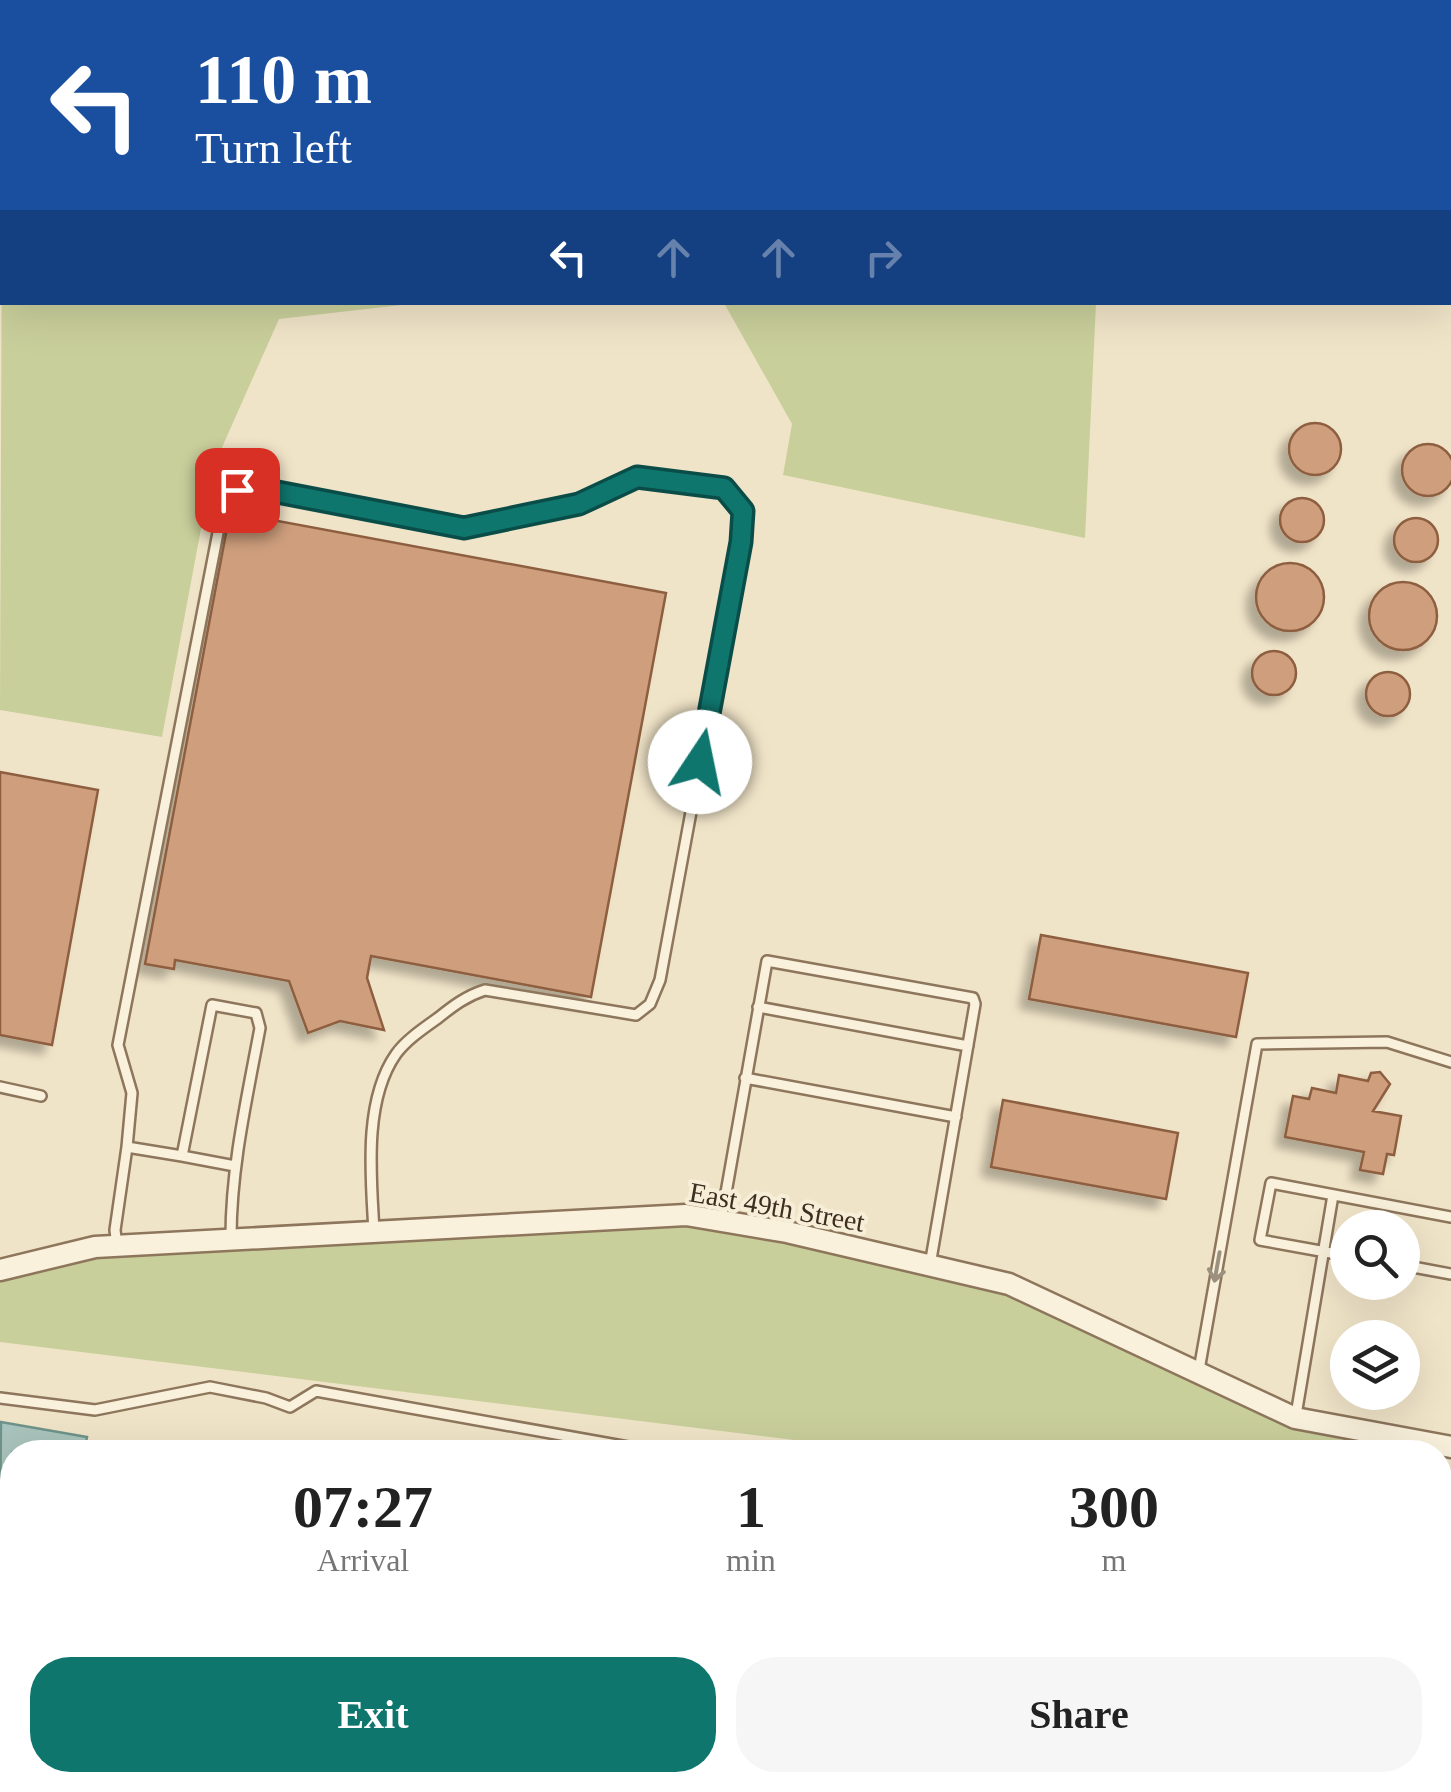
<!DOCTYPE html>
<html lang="en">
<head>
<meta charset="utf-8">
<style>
	body { margin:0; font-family:Georgia,serif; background:#f6f6f6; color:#222; height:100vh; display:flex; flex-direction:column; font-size:38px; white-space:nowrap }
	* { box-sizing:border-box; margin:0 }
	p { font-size:32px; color:#767676 }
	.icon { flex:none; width:55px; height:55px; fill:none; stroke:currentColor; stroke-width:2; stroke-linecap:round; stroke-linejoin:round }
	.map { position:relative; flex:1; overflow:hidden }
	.side { position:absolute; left:0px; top:1440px; width:1452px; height:352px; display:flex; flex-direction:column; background:#fff; border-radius:40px 40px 0 0; box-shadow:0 10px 40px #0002 }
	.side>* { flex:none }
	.banner { position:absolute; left:0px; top:0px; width:1452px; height:305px; box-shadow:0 10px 40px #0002; background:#1a4fa0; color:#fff; overflow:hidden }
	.fabs { position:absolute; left:1330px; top:1210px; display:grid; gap:20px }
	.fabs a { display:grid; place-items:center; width:90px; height:90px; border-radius:50%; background:#fff; box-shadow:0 10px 40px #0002; font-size:50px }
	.pin { position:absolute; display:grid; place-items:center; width:85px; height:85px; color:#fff; margin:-42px; border-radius:20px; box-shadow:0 5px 15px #0006 }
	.me { position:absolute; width:110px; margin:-55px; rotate:11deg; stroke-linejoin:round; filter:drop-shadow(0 0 8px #0008) }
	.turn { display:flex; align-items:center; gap:35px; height:210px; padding:0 30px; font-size:45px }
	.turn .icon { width:130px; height:130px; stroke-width:2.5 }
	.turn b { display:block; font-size:70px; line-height:85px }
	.lanes { display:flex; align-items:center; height:95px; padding:0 30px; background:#0003; justify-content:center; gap:50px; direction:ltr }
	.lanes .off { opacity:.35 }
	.eta { display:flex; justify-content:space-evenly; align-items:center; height:170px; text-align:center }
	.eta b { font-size:60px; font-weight:700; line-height:70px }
	.primary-button { display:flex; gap:20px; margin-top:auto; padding:20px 30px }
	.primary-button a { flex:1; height:115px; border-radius:40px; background:#0f766e; color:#fff; font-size:40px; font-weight:700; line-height:115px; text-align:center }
	.primary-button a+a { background:#f6f6f6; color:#222 }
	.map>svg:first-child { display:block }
	.green { fill:#c9cf9b }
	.water { fill:#a9c4bc; stroke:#6f938a; stroke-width:2.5 }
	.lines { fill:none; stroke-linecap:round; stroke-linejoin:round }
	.canal { stroke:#a9c4bc; stroke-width:18 }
	.building { fill:#cf9f7d; stroke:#8d5f41; stroke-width:2.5; filter:url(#shadow) }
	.service-casing { stroke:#8d765c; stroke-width:14 }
	.tertiary-casing { stroke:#8d765c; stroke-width:25 }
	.service { stroke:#faf1dc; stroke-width:9 }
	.tertiary { stroke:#faf1dc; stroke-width:20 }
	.oneway { stroke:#9c907e }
	.route-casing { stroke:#0a4d48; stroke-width:25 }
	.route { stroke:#0f766e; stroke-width:18 }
	.labels { text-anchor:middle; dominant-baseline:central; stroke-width:8; stroke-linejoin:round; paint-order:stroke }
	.street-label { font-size:28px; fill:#3d2e20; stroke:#f7eed8 }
</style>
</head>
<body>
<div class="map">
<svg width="1451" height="1792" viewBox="0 0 1451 1792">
	<defs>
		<filter id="shadow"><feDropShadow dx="-9" dy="9" stdDeviation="5" flood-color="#0004"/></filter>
	</defs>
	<rect width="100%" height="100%" fill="#f0e4c8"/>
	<!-- green -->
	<path class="green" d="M0,0H1209L2,2L0,186Z
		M2,192V302L419,303L279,319L212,470L162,737L0,710Z
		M724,303H1096L1085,538L783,475L792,424Z
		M686,1215L1009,1284L1295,1418L1434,1452H891L0,1342V1270L95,1247Z
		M1440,1634L1451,1663V1792H1190L1184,1780H1440Z"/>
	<!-- water -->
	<path class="water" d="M1,1422L87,1437L84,1452H12V1511L0,1509Z
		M0,1513L12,1515V1602L0,1599Z
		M0,1604L12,1606V1693L0,1690Z
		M571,1780H659L657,1792H569Z
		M664,1780H752L750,1792H661Z
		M755,1780H843L841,1792H753Z"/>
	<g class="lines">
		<!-- canal -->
		<path class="canal" d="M495,2L505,0
			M0,147L2,145"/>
	</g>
	<!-- building -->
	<path class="building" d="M1289 449a26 26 0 1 1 52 0a26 26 0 1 1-52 0Z
		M1402 470a26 26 0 1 1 52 0a26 26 0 1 1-52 0Z
		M1280 520a22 22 0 1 1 44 0a22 22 0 1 1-44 0Z
		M230,512L666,593L591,997L371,956L367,978L384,1030L340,1021L308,1033L289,981L175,960L174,969L145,964Z
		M1394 540a22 22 0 1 1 44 0a22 22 0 1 1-44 0Z
		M1256 597a34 34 0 1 1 68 0a34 34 0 1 1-68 0Z
		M1369 616a34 34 0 1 1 68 0a34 34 0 1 1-68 0Z
		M1252 673a22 22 0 1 1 44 0a22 22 0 1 1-44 0Z
		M1366 694a22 22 0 1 1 44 0a22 22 0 1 1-44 0Z
		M0,772L98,790L52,1045L0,1035Z
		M1041,935L1248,973L1236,1037L1029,999Z
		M1380,1072L1390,1084L1373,1111L1401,1116L1394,1155L1387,1154L1383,1174L1360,1170L1364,1152L1285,1137L1293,1096L1309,1099L1312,1088L1336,1093L1339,1075L1368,1081L1371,1073Z
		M1003,1100L1178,1133L1166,1199L991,1167Z"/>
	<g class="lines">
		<!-- service casing -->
		<g class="service-casing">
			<path id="service" d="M758,1007L968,1046
				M745,1078L956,1117
				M0,1087L41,1096
				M127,1147L132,1093L118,1045L224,502L237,490L251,487L464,529L579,504L637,477L724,488L743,511L741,541L660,980L650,1004L636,1015L485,990C466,996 453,1006 438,1018C424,1028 406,1040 396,1054C363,1101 371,1177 374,1231
				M721,1221L767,961L973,998L975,1004L930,1265
				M231,1237C231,1167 247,1098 260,1028L256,1013L212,1005L182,1156L235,1166
				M117,1246L115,1230L127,1147L182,1156
				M1348,1256L1260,1240L1271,1183L1451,1217
				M1402,1265L1451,1274
				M1199,1370L1257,1044L1387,1042L1451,1062
				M0,1398L95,1410L210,1387L266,1398L290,1407L316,1391L656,1452
				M1296,1415L1333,1195
				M878,1792L880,1780"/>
		</g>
		<!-- tertiary casing -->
		<g class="tertiary-casing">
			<path id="tertiary" d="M0,1270L95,1247L686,1215L787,1232L1009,1284L1295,1418L1451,1447"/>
		</g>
		<!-- service -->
		<use href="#service" class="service"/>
		<!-- tertiary -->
		<use href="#tertiary" class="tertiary"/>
	</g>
	<!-- one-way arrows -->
	<defs><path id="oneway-shaft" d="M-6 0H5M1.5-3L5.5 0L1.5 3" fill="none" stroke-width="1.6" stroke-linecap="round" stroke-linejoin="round" transform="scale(2.5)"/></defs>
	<use class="oneway" href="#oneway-shaft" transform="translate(1217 1267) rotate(100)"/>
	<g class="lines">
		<!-- route casing -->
		<g class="route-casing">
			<path id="route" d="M237,490L251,487L464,528L579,504L637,477L724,488L743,511L741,542L700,762"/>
		</g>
		<!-- route -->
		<use href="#route" class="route"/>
	</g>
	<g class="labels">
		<!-- street labels -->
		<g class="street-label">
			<text transform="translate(777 1207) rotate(10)">East 49th Street</text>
		</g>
	</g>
</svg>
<div class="fabs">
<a><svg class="icon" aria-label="search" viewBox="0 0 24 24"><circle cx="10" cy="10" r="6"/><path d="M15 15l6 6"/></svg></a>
<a><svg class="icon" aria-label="layers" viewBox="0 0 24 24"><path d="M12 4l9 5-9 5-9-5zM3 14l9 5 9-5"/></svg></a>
</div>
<div class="pin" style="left:237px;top:490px;background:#d93025"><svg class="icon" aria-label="arrive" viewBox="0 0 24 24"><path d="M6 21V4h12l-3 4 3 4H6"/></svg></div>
<svg class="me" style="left:700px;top:762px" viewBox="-20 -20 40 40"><circle r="19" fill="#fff"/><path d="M0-13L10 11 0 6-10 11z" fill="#0f766e"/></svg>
<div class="banner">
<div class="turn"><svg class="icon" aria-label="left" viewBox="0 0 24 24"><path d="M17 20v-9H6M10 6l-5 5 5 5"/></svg><div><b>110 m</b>Turn left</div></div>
<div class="lanes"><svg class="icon" aria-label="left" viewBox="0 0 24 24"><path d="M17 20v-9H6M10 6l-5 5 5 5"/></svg><svg class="icon off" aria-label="ahead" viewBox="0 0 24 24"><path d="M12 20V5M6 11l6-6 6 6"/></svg><svg class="icon off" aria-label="ahead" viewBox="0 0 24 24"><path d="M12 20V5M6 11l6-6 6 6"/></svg><svg class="icon off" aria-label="right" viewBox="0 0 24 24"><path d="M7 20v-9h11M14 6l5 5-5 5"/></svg></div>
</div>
<section class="side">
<div class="eta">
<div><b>07:27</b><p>Arrival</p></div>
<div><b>1</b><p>min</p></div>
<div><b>300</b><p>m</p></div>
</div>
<div class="primary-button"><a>Exit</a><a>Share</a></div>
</section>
</div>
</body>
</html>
